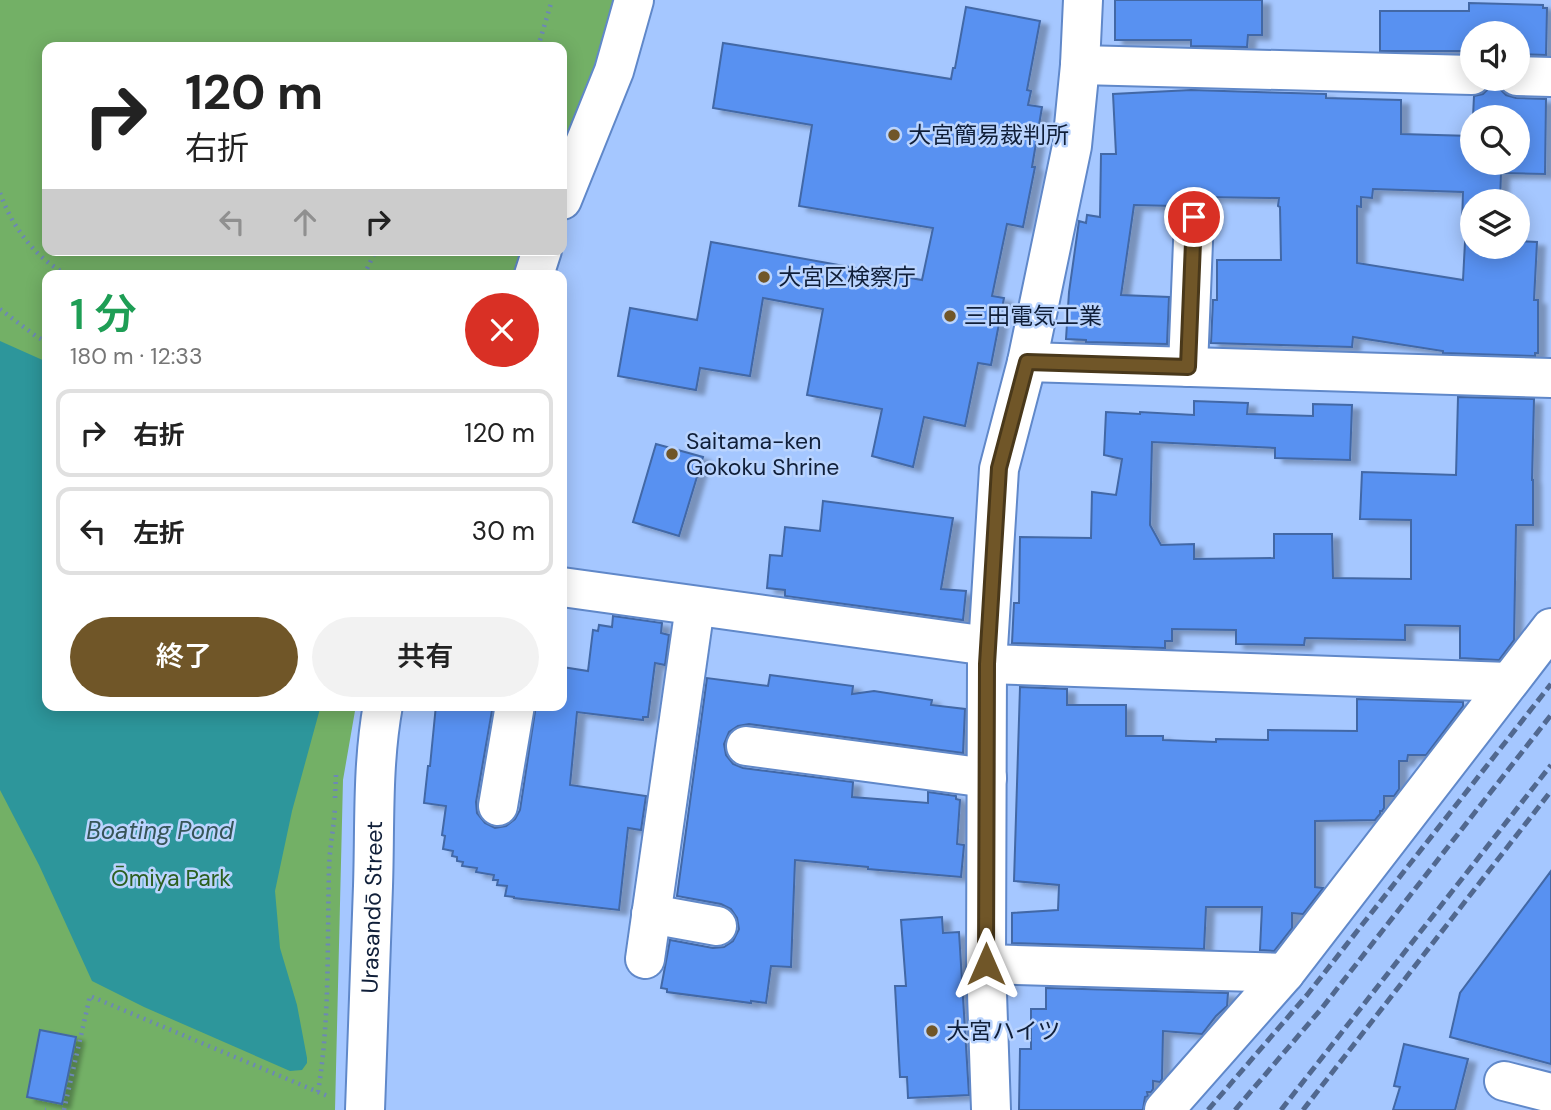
<!DOCTYPE html>
<html lang="ja">
<head>
<meta charset="utf-8">
<style>
	body { margin:0; font-family:"DM Sans","Noto Sans JP",sans-serif; background:#f2f2f2; color:#222; height:100vh; display:flex; flex-direction:column; font-size:26px; white-space:nowrap }
	* { box-sizing:border-box; margin:0 }
	p { font-size:23px; color:#767676 }
	.icon { flex:none; width:38px; height:38px; fill:none; stroke:currentColor; stroke-width:2; stroke-linecap:round; stroke-linejoin:round }
	.map { position:relative; flex:1; overflow:hidden }
	.panel { position:absolute; left:42px; top:270px; width:525px; height:441px; display:flex; flex-direction:column; background:#fff; border-radius:14px; box-shadow:0 4px 18px #0003 }
	.panel>* { flex:none }
	.guide { position:absolute; left:42px; top:42px; width:525px; height:214px; border-radius:14px; box-shadow:0 4px 18px #0003; background:#fff; color:#222; overflow:hidden }
	.buttons { position:absolute; left:1460px; top:21px; display:grid; gap:14px }
	.buttons a { display:grid; place-items:center; width:70px; height:70px; border-radius:50%; background:#fff; box-shadow:0 4px 18px #0003; font-size:35px }
	.pin { position:absolute; display:grid; place-items:center; width:60px; height:60px; color:#fff; margin:-30px; border:4px solid #fff; border-radius:50%; box-shadow:0 2px 7px #0007 }
	.me { position:absolute; width:77px; margin:-38px; rotate:0deg; stroke-linejoin:round; filter:drop-shadow(0 0 5px #0008) }
	.turn { display:flex; align-items:center; gap:24px; height:147px; padding:0 28px; font-size:32px }
	.turn .icon { width:91px; height:91px; stroke-width:2.5 }
	.turn b { display:block; font-size:49px; line-height:60px }
	.lanes { display:flex; align-items:center; height:66px; padding:0 28px; background:#0003; justify-content:center; gap:35px; direction:ltr }
	.lanes .off { opacity:.35 }
	.round { display:grid; place-items:center; flex:none; width:74px; height:74px; border-radius:37px; background:#f2f2f2 }
	.overview { display:flex; align-items:center; justify-content:space-between; height:119px; padding:0 28px }
	h1 { font-size:42px; font-weight:600; line-height:52px; color:#1e9e55 }
	.action { display:flex; gap:14px; margin-top:auto; padding:14px 28px }
	.action a { flex:1; height:80px; border-radius:42px; background:#705628; color:#fff; font-size:28px; font-weight:600; line-height:80px; text-align:center }
	.action a+a { background:#f2f2f2; color:#222 }
	ul { padding:0; list-style:none }
	li { display:flex; align-items:center; gap:21px; height:88px; margin:0 14px 10px; padding:0 14px; border:4px solid #e0e0e0; border-radius:14px }
	li div { flex:1 }
	li b { display:block; font-size:26px }
	li em { font-style:normal }
	.map>svg:first-child { display:block }
	.green { fill:#73b066 }
	.water { fill:#2d969b }
	.building { fill:#5891f1; stroke:#4268a6; stroke-width:2; fill-rule:evenodd; filter:url(#shadow) }
	.lines { fill:none; stroke-linecap:round; stroke-linejoin:round }
	.minor-casing { stroke:#6088c9; stroke-width:42 }
	.path { stroke:#6d88b5; stroke-width:4.5; stroke-dasharray:2 5; stroke-linecap:butt }
	.minor { stroke:#fff; stroke-width:38 }
	.rail { stroke:#51688f; stroke-width:5; stroke-dasharray:10 5; stroke-linecap:butt }
	.route-casing { stroke:#49381a; stroke-width:18 }
	.route { stroke:#705628; stroke-width:12 }
	.poi-dot { fill:#705628; stroke:#bad4fe; stroke-width:2.5 }
	.labels { text-anchor:middle; dominant-baseline:central; stroke-width:5; stroke-linejoin:round; paint-order:stroke }
	.poi-label { font-size:23px; fill:#101f39; stroke:#bad4fe; text-anchor:start }
	.park-label { font-size:23px; fill:#2b5f1f; stroke:#bad4fe }
	.street-label { font-size:23px; fill:#101f39; stroke:#bad4fe }
	.water-label { font-size:24px; font-style:italic; fill:#365557; stroke:#bad4fe }
</style>
</head>
<body>
<div class="map">
<svg width="1551" height="1110" viewBox="0 0 1551 1110">
	<defs>
		<filter id="shadow"><feDropShadow dx="8" dy="4.5" stdDeviation="2" flood-color="#0004"/></filter>
	</defs>
	<rect width="100%" height="100%" fill="#a5c7ff"/>
	<!-- green -->
	<path class="green" d="M0,0H623L562,172V47H47V250H529L519,275H47V705H356L343,780L335,1110H0Z"/>
	<!-- water -->
	<path class="water" d="M0,341L47,362V705H321L292,811L275,891L280,948L297,1005L307,1058V1063L302,1070L290,1071L144,1007L92,981L39,865L0,790Z"/>
	<!-- building -->
	<path class="building" d="M1115,0H1262V35H1248L1247,47L1191,46V40H1115Z
		M1469,3L1543,5V8H1547L1546,55L1517,54V33H1472V53H1468V51H1380V11H1469Z
		M966,7L1040,21L1027,90L1031,91L1028,105L1042,107L1032,167H1035L1023,227L1007,224L992,296L1004,298L991,365L978,363L965,426L924,417L913,467L872,456L882,409L807,395L823,309L763,298L750,376L700,368L696,390L618,376L630,308L697,320L711,242L922,280L933,228L799,206L812,125L713,108L723,43L951,79L953,68H955Z
		M1493,79H1496L1498,87L1506,95L1516,98L1546,99L1545,174L1501,173L1500,201H1472V247H1517V241L1537,242L1534,300H1538V353H1535V356L1443,353V351L1353,337L1352,347L1211,343L1213,300H1217V260H1281L1280,207L1278,206L1279,198L1202,197L1194,195L1183,198L1175,206L1134,205L1121,295L1169,297L1167,344L1086,342V340L1066,339L1069,292L1079,221L1086,223L1087,215L1100,217L1101,154H1116L1113,94L1191,90L1326,94V98L1401,100V134L1472,136V163H1517V117H1473L1474,96L1483,94L1490,87ZM1373,189L1463,192L1462,223H1466L1463,280L1357,263V206L1361,207V197L1372,198Z
		M1458,397L1534,399L1532,480H1533V525H1516L1514,640L1499,660L1460,658V626L1405,625V640L1305,638L1304,645L1236,644V630L1172,629V641H1165V648L1012,643L1014,603H1019L1020,537L1091,538L1092,492L1116,495L1122,459L1104,455L1106,412L1140,414V412L1194,415V401L1248,403L1247,414L1313,416V404L1352,405L1350,460L1275,458V448L1152,442L1150,525L1161,545L1194,544V559L1274,558V534H1332L1333,578L1411,579V520L1360,519L1362,472L1456,475Z
		M656,444L703,457L679,536L633,522Z
		M823,501L953,518L941,589L966,591L963,620L785,596V590L767,588L770,555L782,556L785,527L820,531Z
		M613,616L662,623L661,633L669,635L665,665L655,663L648,717H643V720L577,712L570,785L646,796L641,830L628,828L619,910L514,898V897L505,896L507,886L497,885L498,880H493L494,875L476,872L477,868L462,866L463,862L457,861V857L452,856L453,851L443,849L445,836L442,835L446,806L424,803L428,766H430L436,705H493L476,802L477,813L485,823L495,828L506,826L515,819L520,810L536,705H562V667L588,671L593,630L598,631L599,625L612,627Z
		M770,675L853,686L852,694L874,691L932,700L931,705L965,709L963,753L749,724L738,726L729,732L724,744L726,755L733,764L743,768L853,782L852,797L928,803V792L956,796V799L960,800L957,844L964,845L961,877L868,869V867L795,860L791,967L771,966L766,1003L751,1001V1003L667,992V989L661,988L670,940L713,948L724,947L733,941L739,929L737,918L731,909L721,904L677,896L707,678L768,686Z
		M1020,687L1067,689V705H1126V736H1163V740L1216,742V739L1268,740V730L1357,731V699L1463,702V706L1426,755H1408L1407,761H1399V789L1394,796H1384V808L1382,811H1380V814L1375,820L1315,821V887L1323,888L1303,914L1292,913V928L1274,951L1260,950L1262,907H1206L1204,949L1012,943V913L1058,910L1059,885L1014,881Z
		M1551,871V1064L1450,1037L1460,993Z
		M942,917L943,933L959,932L969,1095L908,1098L907,1077H900L895,986H906L901,920Z
		M1046,988L1228,993L1227,1006L1216,1016L1202,1034L1163,1031L1162,1079L1160,1082L1153,1081V1089L1151,1092H1147L1148,1096L1145,1097L1143,1110H1019L1020,1049H1031V1009H1046Z
		M40,1030L76,1037L62,1104L27,1097Z
		M1404,1044L1468,1059L1455,1110H1393L1400,1087L1394,1086Z"/>
	<g class="lines">
		<!-- minor casing -->
		<g class="minor-casing">
			<g id="minor">
				<path d="M1080,65L1472,75"/>
				<path d="M1517,76L1551,77"/>
				<path d="M562,200L614,71L634,0"/>
				<path d="M534,275L542,250"/>
				<path d="M1027,362L1551,378"/>
				<path d="M1188,367L1194,217"/>
				<path d="M562,587L988,646"/>
				<path d="M987,664L1509,682"/>
				<path d="M746,746L987,778"/>
				<path d="M498,806L515,705"/>
				<path d="M651,914L717,926"/>
				<path d="M645,959L695,606"/>
				<path d="M986,964L1285,973"/>
				<path d="M1504,1081L1551,1093"/>
				<path id="s1" d="M365,1110C367,1035 371,961 373,886C375,826 372,765 383,705"/>
				<path d="M991,1110L986,964L987,664L999,469L1027,362L1072,146L1080,65L1083,0"/>
				<path d="M1164,1110L1285,973L1551,628"/>
			</g>
		</g>
		<!-- path -->
		<path class="path" d="M538,47L552,0
			M0,193C12,227 36,259 68,275
			M364,275L376,250
			M0,309L37,337L47,342
			M335,798L336,775
			M318,1092C330,1019 327,945 329,871C329,850 334,828 335,807
			M45,1110H46
			M64,1110L90,996L330,1097"/>
		<!-- minor -->
		<use href="#minor" class="minor"/>
		<!-- rail -->
		<path class="rail" d="M1208,1110L1307,995L1551,684
			M1235,1110L1322,1008L1551,715
			M1281,1110L1551,765
			M1303,1110L1551,791"/>
	</g>
	<g class="lines">
		<!-- route casing -->
		<g class="route-casing">
			<path id="route" d="M986,964L987,664L999,468L1027,362L1188,367L1194,217"/>
		</g>
		<!-- route -->
		<use href="#route" class="route"/>
	</g>
	<!-- markers -->
	<g class="poi-dot">
		<circle cx="894" cy="135" r="7"/>
		<circle cx="764" cy="277" r="7"/>
		<circle cx="950" cy="316" r="7"/>
		<circle cx="672" cy="454" r="7"/>
		<circle cx="932" cy="1031" r="7"/>
	</g>
	<g class="labels">
		<!-- poi labels -->
		<g class="poi-label">
			<text x="908" y="135">大宮簡易裁判所</text>
			<text x="778" y="277">大宮区検察庁</text>
			<text x="964" y="316">三田電気工業</text>
			<text x="686" y="441">Saitama-ken<tspan x="686" dy="26">Gokoku Shrine</tspan></text>
			<text x="946" y="1031">大宮ハイツ</text>
		</g>
		<!-- park labels -->
		<g class="park-label">
			<text x="171" y="878">Ōmiya Park</text>
		</g>
		<!-- street labels -->
		<g class="street-label">
			<text stroke="none"><textPath href="#s1" startOffset="203">Urasandō Street</textPath></text>
		</g>
		<!-- water labels -->
		<g class="water-label">
			<text x="160" y="830">Boating Pond</text>
		</g>
	</g>
</svg>
<div class="buttons">
<a><svg class="icon" aria-label="sound" viewBox="0 0 24 24"><path d="M4 9h4l5-4v14l-5-4H4zM17 9q2 3 0 6"/></svg></a>
<a><svg class="icon" aria-label="search" viewBox="0 0 24 24"><circle cx="10" cy="10" r="6"/><path d="M15 15l6 6"/></svg></a>
<a><svg class="icon" aria-label="layers" viewBox="0 0 24 24"><path d="M12 4l9 5-9 5-9-5zM3 14l9 5 9-5"/></svg></a>
</div>
<div class="pin" style="left:1194px;top:217px;background:#d93025"><svg class="icon" aria-label="arrive" viewBox="0 0 24 24"><path d="M6 21V4h12l-3 4 3 4H6"/></svg></div>
<svg class="me" style="left:986px;top:964px" viewBox="-20 -20 40 40"><path d="M0-17L14 15 0 8-14 15z" fill="#705628" stroke="#fff" stroke-width="4"/></svg>
<div class="guide">
<div class="turn"><svg class="icon" aria-label="right" viewBox="0 0 24 24"><path d="M7 20v-9h11M14 6l5 5-5 5"/></svg><div><b>120 m</b>右折</div></div>
<div class="lanes"><svg class="icon off" aria-label="left" viewBox="0 0 24 24"><path d="M17 20v-9H6M10 6l-5 5 5 5"/></svg><svg class="icon off" aria-label="ahead" viewBox="0 0 24 24"><path d="M12 20V5M6 11l6-6 6 6"/></svg><svg class="icon" aria-label="right" viewBox="0 0 24 24"><path d="M7 20v-9h11M14 6l5 5-5 5"/></svg></div>
</div>
<section class="panel">
<div class="overview"><div><h1>1 分</h1><p>180 m · 12:33</p></div><a class="round" style="background:#d93025;color:#fff"><svg class="icon" aria-label="close" viewBox="0 0 24 24"><path d="M6 6l12 12M18 6L6 18"/></svg></a></div>
<ul>
<li><svg class="icon" aria-label="right" viewBox="0 0 24 24"><path d="M7 20v-9h11M14 6l5 5-5 5"/></svg><div><b>右折</b></div><em>120 m</em></li>
<li><svg class="icon" aria-label="left" viewBox="0 0 24 24"><path d="M17 20v-9H6M10 6l-5 5 5 5"/></svg><div><b>左折</b></div><em>30 m</em></li>
</ul>
<div class="action"><a>終了</a><a>共有</a></div>
</section>
</div>
</body>
</html>
